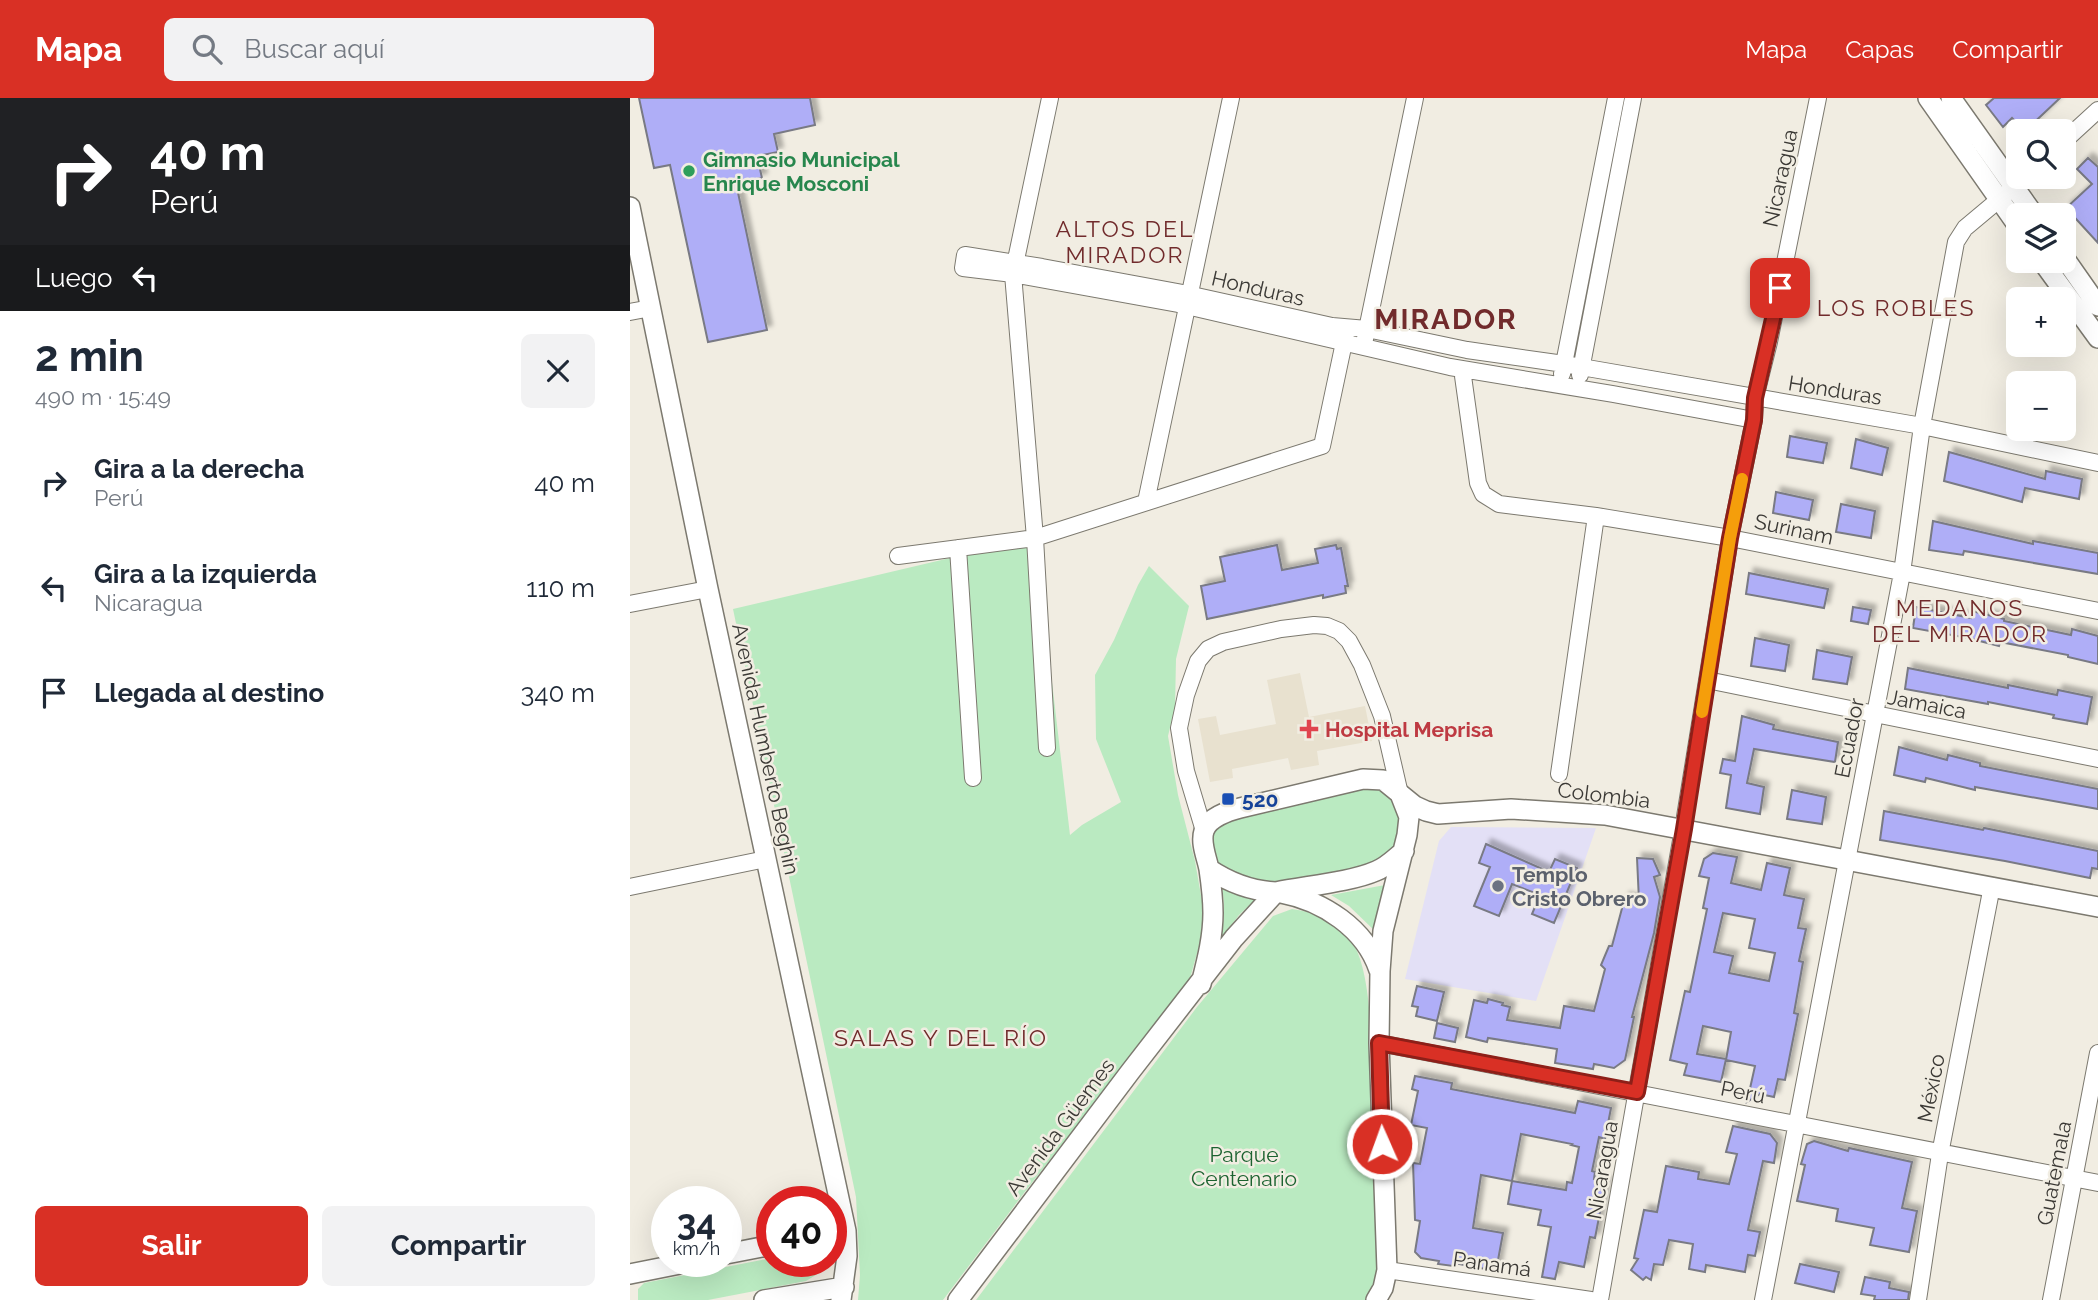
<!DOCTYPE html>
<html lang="es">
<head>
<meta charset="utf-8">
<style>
	body { margin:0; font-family:Raleway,sans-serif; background:#f2f2f3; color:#1f2937; height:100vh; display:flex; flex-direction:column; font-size:26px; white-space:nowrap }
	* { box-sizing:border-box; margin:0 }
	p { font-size:23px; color:#747a83 }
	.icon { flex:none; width:38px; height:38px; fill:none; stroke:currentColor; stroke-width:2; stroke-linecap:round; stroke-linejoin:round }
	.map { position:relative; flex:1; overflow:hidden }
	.side { display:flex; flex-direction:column; background:#fff; width:630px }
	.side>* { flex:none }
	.banner { background:#202124; color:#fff; overflow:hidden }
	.buttons { position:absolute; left:1376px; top:21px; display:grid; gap:14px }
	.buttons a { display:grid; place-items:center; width:70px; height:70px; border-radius:10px; background:#fff; box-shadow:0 7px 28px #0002; font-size:35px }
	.speed { position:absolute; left:21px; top:1088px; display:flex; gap:14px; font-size:35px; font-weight:700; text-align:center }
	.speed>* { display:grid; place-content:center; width:91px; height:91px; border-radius:50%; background:#fff; box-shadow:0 7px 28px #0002; line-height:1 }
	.speed small { font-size:18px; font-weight:400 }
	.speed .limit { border:10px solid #d22; background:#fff; color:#111 }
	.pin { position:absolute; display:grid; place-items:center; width:60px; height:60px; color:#fff; margin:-30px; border-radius:14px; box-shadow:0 4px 10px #0006 }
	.me { position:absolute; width:77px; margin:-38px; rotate:358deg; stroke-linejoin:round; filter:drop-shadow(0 0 5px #0008) }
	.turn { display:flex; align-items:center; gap:24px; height:147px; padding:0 35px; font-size:32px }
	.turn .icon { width:91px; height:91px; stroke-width:2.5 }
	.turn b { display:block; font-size:49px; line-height:60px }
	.then { display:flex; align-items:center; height:66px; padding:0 35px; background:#0003; gap:14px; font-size:26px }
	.round { display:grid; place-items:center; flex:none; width:74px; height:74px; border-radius:10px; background:#f2f2f3 }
	.overview { display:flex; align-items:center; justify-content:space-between; height:119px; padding:0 35px }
	h1 { font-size:42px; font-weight:700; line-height:52px }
	.cta { display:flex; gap:14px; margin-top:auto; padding:14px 35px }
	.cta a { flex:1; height:80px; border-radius:10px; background:#d93025; color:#fff; font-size:28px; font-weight:700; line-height:80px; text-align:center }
	.cta a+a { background:#f2f2f3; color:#1f2937 }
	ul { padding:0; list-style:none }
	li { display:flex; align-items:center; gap:21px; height:105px; padding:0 35px }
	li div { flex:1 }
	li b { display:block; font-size:26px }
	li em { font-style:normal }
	header { display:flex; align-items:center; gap:42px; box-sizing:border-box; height:98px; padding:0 35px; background:#d93025; color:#fff }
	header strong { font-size:33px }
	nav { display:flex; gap:38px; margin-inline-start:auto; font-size:24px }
	.search { width:490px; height:63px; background:#f2f2f3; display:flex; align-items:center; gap:18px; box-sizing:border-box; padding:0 24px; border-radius:10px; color:#747a83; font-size:26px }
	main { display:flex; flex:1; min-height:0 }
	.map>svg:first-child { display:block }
	.commercial { fill:#e3e0f6 }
	.built { fill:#e8e1cf }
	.green { fill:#baeac1 }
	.building { fill:#afaef7; stroke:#797a84; stroke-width:2; fill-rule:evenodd; filter:url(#shadow) }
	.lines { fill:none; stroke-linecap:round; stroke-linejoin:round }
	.minor-casing { stroke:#7c796f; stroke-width:18 }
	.tertiary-casing { stroke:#7c796f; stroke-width:22 }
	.minor { stroke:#fff; stroke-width:16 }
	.tertiary { stroke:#fff; stroke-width:19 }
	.route-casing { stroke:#8d1f18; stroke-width:18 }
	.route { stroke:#d93025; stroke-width:12 }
	.slow { stroke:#f59e0b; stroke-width:12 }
	.leisure-dot { fill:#2e9e5b; stroke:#f1ede2; stroke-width:2.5 }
	.health-dot { fill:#e0444e; stroke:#f1ede2; stroke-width:2.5 }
	.transit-dot { fill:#1a4fb4; stroke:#f1ede2; stroke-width:2.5 }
	.worship-dot { fill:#6b7280; stroke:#f1ede2; stroke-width:2.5 }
	.labels { text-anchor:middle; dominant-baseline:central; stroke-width:5; stroke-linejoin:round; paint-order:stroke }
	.leisure-label { font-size:21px; font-weight:bold; fill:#27864d; stroke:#f1ede2; text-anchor:start }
	.street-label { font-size:21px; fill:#3b3935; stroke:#f1ede2 }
	.health-label { font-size:21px; font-weight:bold; fill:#be3a42; stroke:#f1ede2; text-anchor:start }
	.transit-label { font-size:21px; font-weight:bold; fill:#164399; stroke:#f1ede2; text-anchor:start }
	.worship-label { font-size:21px; font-weight:bold; fill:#5b616d; stroke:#f1ede2; text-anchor:start }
	.park-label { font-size:21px; fill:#1c6330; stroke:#f1ede2 }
	.neighbourhood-label { font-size:23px; letter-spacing:2px; fill:#712b2c; stroke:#f1ede2 }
	.district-label { font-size:28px; font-weight:bold; letter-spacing:2px; fill:#712b2c; stroke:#f1ede2 }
</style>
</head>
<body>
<header>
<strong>Mapa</strong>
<div class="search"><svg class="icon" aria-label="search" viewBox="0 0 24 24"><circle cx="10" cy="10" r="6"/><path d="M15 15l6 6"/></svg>Buscar aquí</div>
<nav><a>Mapa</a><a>Capas</a><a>Compartir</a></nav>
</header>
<main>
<section class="side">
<div class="banner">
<div class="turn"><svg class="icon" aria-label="right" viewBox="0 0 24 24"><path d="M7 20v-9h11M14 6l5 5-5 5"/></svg><div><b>40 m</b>Perú</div></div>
<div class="then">Luego<svg class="icon" aria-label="left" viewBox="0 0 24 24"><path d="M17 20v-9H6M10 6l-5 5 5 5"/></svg></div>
</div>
<div class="overview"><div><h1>2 min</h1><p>490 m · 15:49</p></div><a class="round"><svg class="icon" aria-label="close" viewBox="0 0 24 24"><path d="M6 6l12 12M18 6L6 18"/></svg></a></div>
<ul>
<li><svg class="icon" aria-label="right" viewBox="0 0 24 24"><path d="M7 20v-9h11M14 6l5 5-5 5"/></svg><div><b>Gira a la derecha</b><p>Perú</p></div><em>40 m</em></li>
<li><svg class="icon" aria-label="left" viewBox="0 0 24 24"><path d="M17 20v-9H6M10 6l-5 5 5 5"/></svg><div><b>Gira a la izquierda</b><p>Nicaragua</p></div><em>110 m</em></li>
<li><svg class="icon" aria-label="arrive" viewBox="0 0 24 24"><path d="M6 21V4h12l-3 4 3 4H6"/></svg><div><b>Llegada al destino</b></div><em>340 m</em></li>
</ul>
<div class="cta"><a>Salir</a><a>Compartir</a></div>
</section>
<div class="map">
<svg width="1468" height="1202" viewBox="0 0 1468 1202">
	<defs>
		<filter id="shadow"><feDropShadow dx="5" dy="-5" stdDeviation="2" flood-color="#0004"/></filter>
	</defs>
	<rect width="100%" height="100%" fill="#f1ede2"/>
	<!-- commercial -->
	<path class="commercial" d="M821,729L966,730L906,903L775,881L809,743Z"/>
	<!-- built -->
	<path class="built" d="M670,575L679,619L735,608L742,643L687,653L689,667L661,672L658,660L602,671L603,680L580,684L568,621L586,618L590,637L646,626L637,582Z"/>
	<!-- green -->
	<path class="green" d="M405,440L440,737L452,727L491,704L466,641L465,577L484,542L508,487L519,468L559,508L546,561L545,609L538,638L548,697L565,763L573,809L571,841L559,884L394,1095L313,1202H228L230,1177L226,1099L103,511Z
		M753,682L776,709L761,764L646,794L579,771L580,725Z
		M755,787L751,797L746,834L719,808L701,797Z
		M592,789L614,799L626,801L609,817L590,842C595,824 595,807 592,789Z
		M662,811C685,814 712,825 724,847C743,880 742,964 743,1004C745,1061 746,1118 748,1175L737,1202H346L567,909L643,818Z
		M142,1160V1164H192L193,1168L189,1175L176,1183L78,1202H8V1191L14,1185Z"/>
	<!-- building -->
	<path class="building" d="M9,0H180L185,27L144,36L148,54L127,58L132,80L106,85L137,232L78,244L40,67L24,70Z
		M1364,0H1430L1395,33L1382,20L1373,29L1356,7Z
		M1458,60L1468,69V145L1436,110L1462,86L1447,71Z
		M1160,338L1197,345L1193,365L1157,359Z
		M1226,341L1258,350L1252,377L1221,370Z
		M1319,354L1415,381L1416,373L1452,381L1449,401L1395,390L1392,404L1314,383Z
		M1146,394L1183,402L1179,422L1143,415Z
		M1211,406L1245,413L1241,440L1206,434Z
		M1303,423L1403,446V443L1468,455V476L1334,453L1333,457L1299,452Z
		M647,447L652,472L688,465L685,451L706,447L707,451L711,450L718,488H715L716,495L693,500V497L577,521L571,488L595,483L590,459Z
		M1119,475L1198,491L1194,510L1116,496Z
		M1223,509L1241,512L1238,526L1221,523Z
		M1286,509L1341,520L1342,513L1374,521V523L1441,537L1442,531L1468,538V566L1438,559V557L1370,544L1369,548L1338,540L1283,530Z
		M1125,540L1159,547L1155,573L1121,568Z
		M1187,552L1222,559L1217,586L1183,581Z
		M1278,570L1378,590V587L1427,597L1428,592L1462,599L1457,626L1423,620L1424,617L1358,604V606L1275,591Z
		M1112,618L1144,627L1143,631L1208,644L1205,664L1124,651L1117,685L1134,689L1130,716L1096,710L1101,677L1090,675L1093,661L1105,663Z
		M1269,649L1317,662L1318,657L1350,665V668L1468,691V711L1345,689V692L1296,680L1295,684L1264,677Z
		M1162,692L1196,699L1192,726L1157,721Z
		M1254,713L1353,732L1354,730L1468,753V771L1462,770L1460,780L1375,763L1250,742Z
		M856,746L919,774L925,761L947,770L924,825L902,816L910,797L882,786L869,818L844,808L860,769L849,765Z
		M1083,755L1107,759L1101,785L1131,792L1137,765L1160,770L1154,797L1174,801L1168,830L1176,831L1169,863L1173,864L1164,915L1168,916L1155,982L1148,981L1144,999L1130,996L1117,1004L1125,968L1096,962L1101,934L1073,928L1067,956L1096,961L1091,984L1054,977L1057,966L1040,962L1055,893L1060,894L1077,811L1073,810L1079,780L1069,778L1074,761ZM1093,815L1125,821L1119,850L1145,855L1139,883L1099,875L1103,858L1084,854Z
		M1007,760L1023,761L1030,777L1024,779L1030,799L1024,835L1002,919H1004L995,962L984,970L964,966L963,971L925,965L927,951L858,940L857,944L836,939L844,902L857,905L858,901L873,905L872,907L880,909L877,922L930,930L934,908L964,913L975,871L971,867L979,848H982L995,799L1009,803Z
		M787,888L814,894L807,923L786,918L788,909L782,908Z
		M807,925L828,930L825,944L804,940Z
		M785,978L822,985L821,991L945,1015L948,1003L981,1010L975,1041L969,1039L962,1073L965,1074L964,1081L976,1083L965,1140L960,1139L954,1169L929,1164L925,1181L912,1179L921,1129L908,1127L911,1112L878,1106L882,1083L851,1077L843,1130L873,1135L866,1173L824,1165L823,1168L808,1166L809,1163L791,1160L785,1154L790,1123L785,1122L783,1065L790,1066L797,1030L781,1027L788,993L782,991ZM891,1036L942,1046L941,1047L949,1049L942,1085L937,1084L936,1092L882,1083Z
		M1103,1028L1140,1036L1147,1045L1144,1065L1133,1063L1118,1132L1130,1134L1125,1158L1118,1157L1115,1174L1076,1167L1075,1174L1059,1171L1063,1146L1039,1142L1033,1167L1024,1166L1021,1182L1016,1179L1013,1182L1001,1172L1008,1161L1004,1160L1014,1112L1027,1114L1036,1068L1069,1074L1068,1081L1099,1086L1107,1056L1096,1054Z
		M1184,1043L1218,1053L1219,1050L1282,1064L1272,1110L1287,1113L1279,1154L1240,1147L1244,1130L1206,1123L1208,1111L1167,1103L1175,1067L1171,1066L1177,1046Z
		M1170,1166L1209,1174L1204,1194L1165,1185Z
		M1235,1179L1260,1184L1259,1190L1279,1194L1278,1202H1244L1245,1198L1231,1196Z"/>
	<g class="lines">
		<!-- minor casing -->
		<g class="minor-casing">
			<path id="minor" d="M1433,44L1468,12
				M0,214L21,210
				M735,241L785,0
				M832,271L848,385L853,396L869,406L966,418L1100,440L1468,513
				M932,276L986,0
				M950,277L1003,0
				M1124,322L983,296L820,269L548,206L383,176L333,170L335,157L412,169L553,195L702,228L737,231L837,252L934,266L1292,328L1468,365
				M516,404L601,0
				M328,450L343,680
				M268,458L405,440L692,348L716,235
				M0,506L78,491
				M1077,582L1468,661
				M417,650L405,440L383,176L420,0
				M929,676L966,418
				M574,733L556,673L549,630L556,597L568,563L578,551L593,544L651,531L684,527L697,528L709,533L719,543L732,567L752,618L770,696
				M0,789L136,761
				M749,945L1468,1085
				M757,1172L961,1202
				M970,1202L1053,731L1100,440L1124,322L1125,300L1139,244L1188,0
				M1133,1202L1272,475L1292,328L1326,144L1335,130L1396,79
				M1288,1202L1310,1056L1362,788
				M1421,1202L1468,955"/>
		</g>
		<!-- tertiary casing -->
		<g class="tertiary-casing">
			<path id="tertiary" d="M1298,0L1388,128
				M1321,0L1404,117
				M0,109L78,491L216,1133L217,1158L211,1202
				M1433,158L1468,208
				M1412,163L1468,240
				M579,771C600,785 621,793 646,794C675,788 721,784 746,773C757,769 765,760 774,753
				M651,795C693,803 735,830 749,872
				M571,886C577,862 583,839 583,815C583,801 581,785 579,771C577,760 570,745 574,733C578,720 598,713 610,710L733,681L753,682L785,708L796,713L808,716L881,711L975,717L1468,809
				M96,1156L142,1147
				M0,1176L60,1164
				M134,1202L214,1189
				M328,1202L500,974L604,840L646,794
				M746,1202L753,1190L757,1172L749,945L750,873L753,833L777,737L779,719L770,696"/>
		</g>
		<!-- minor -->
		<use href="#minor" class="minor"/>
		<!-- tertiary -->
		<use href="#tertiary" class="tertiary"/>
	</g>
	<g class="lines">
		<!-- route casing -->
		<g class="route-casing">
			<path id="route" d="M752,1046L749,945L1007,994L1054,731L1100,440L1124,322L1125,300L1150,190"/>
		</g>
		<!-- route -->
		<use href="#route" class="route"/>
		<!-- slow -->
		<path class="slow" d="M1072,614L1100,440L1112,381"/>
	</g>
	<!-- markers -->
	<circle class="leisure-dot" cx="59" cy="73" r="7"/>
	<path class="health-dot" d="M675.5 620.5h7v7h7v7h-7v7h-7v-7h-7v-7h7z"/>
	<rect class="transit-dot" x="591" y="694" width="14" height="14" rx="3.5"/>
	<circle class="worship-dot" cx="868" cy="788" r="7"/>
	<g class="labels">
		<!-- leisure labels -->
		<g class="leisure-label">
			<text x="73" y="61">Gimnasio Municipal<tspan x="73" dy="24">Enrique Mosconi</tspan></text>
		</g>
		<!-- street labels -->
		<g class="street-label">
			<text transform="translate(1150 80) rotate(-78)">Nicaragua</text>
			<text transform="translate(628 190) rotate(13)">Honduras</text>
			<text transform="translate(1205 292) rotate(9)">Honduras</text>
			<text transform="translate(1164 431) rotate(12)">Surinam</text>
			<text transform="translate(1297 606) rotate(11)">Jamaica</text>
			<text transform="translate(1219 640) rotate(-79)">Ecuador</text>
			<text transform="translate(136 651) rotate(78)">Avenida Humberto Beghin</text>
			<text transform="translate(974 697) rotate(7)">Colombia</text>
			<text transform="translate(1301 990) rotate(-79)">México</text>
			<text transform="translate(1113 994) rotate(11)">Perú</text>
			<text transform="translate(430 1029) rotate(-53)">Avenida Güemes</text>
			<text transform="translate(972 1072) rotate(-80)">Nicaragua</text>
			<text transform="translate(1424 1075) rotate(-79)">Guatemala</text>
			<text transform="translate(862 1166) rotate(8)">Panamá</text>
		</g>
		<!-- health labels -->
		<g class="health-label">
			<text x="695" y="631">Hospital Meprisa</text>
		</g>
		<!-- transit labels -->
		<g class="transit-label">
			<text x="612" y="701">520</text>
		</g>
		<!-- worship labels -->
		<g class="worship-label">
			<text x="882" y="776">Templo<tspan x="882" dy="24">Cristo Obrero</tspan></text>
		</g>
		<!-- park labels -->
		<g class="park-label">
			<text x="614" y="1056">Parque<tspan x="614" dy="24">Centenario</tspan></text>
		</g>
		<!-- neighbourhood labels -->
		<g class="neighbourhood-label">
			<text x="495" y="130">ALTOS DEL<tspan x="495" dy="26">MIRADOR</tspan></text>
			<text x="1266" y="209">LOS ROBLES</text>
			<text x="1330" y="509">MEDANOS<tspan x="1330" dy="26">DEL MIRADOR</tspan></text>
			<text x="311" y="939">SALAS Y DEL RÍO</text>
		</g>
		<!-- district labels -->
		<g class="district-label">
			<text x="816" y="221">MIRADOR</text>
		</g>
	</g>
</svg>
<div class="buttons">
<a><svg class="icon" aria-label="search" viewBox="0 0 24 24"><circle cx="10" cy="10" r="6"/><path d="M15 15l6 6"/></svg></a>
<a><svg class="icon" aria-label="layers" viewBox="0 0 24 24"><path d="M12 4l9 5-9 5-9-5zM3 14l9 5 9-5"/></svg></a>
<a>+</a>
<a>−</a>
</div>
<div class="speed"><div>34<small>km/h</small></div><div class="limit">40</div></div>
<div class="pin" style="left:1150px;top:190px;background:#d93025"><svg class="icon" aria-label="arrive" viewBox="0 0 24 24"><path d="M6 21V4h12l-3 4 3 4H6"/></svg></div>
<svg class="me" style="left:752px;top:1046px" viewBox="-20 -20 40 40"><circle r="17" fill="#d93025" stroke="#fff" stroke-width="3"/><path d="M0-11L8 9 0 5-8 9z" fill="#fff"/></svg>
</div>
</main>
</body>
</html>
